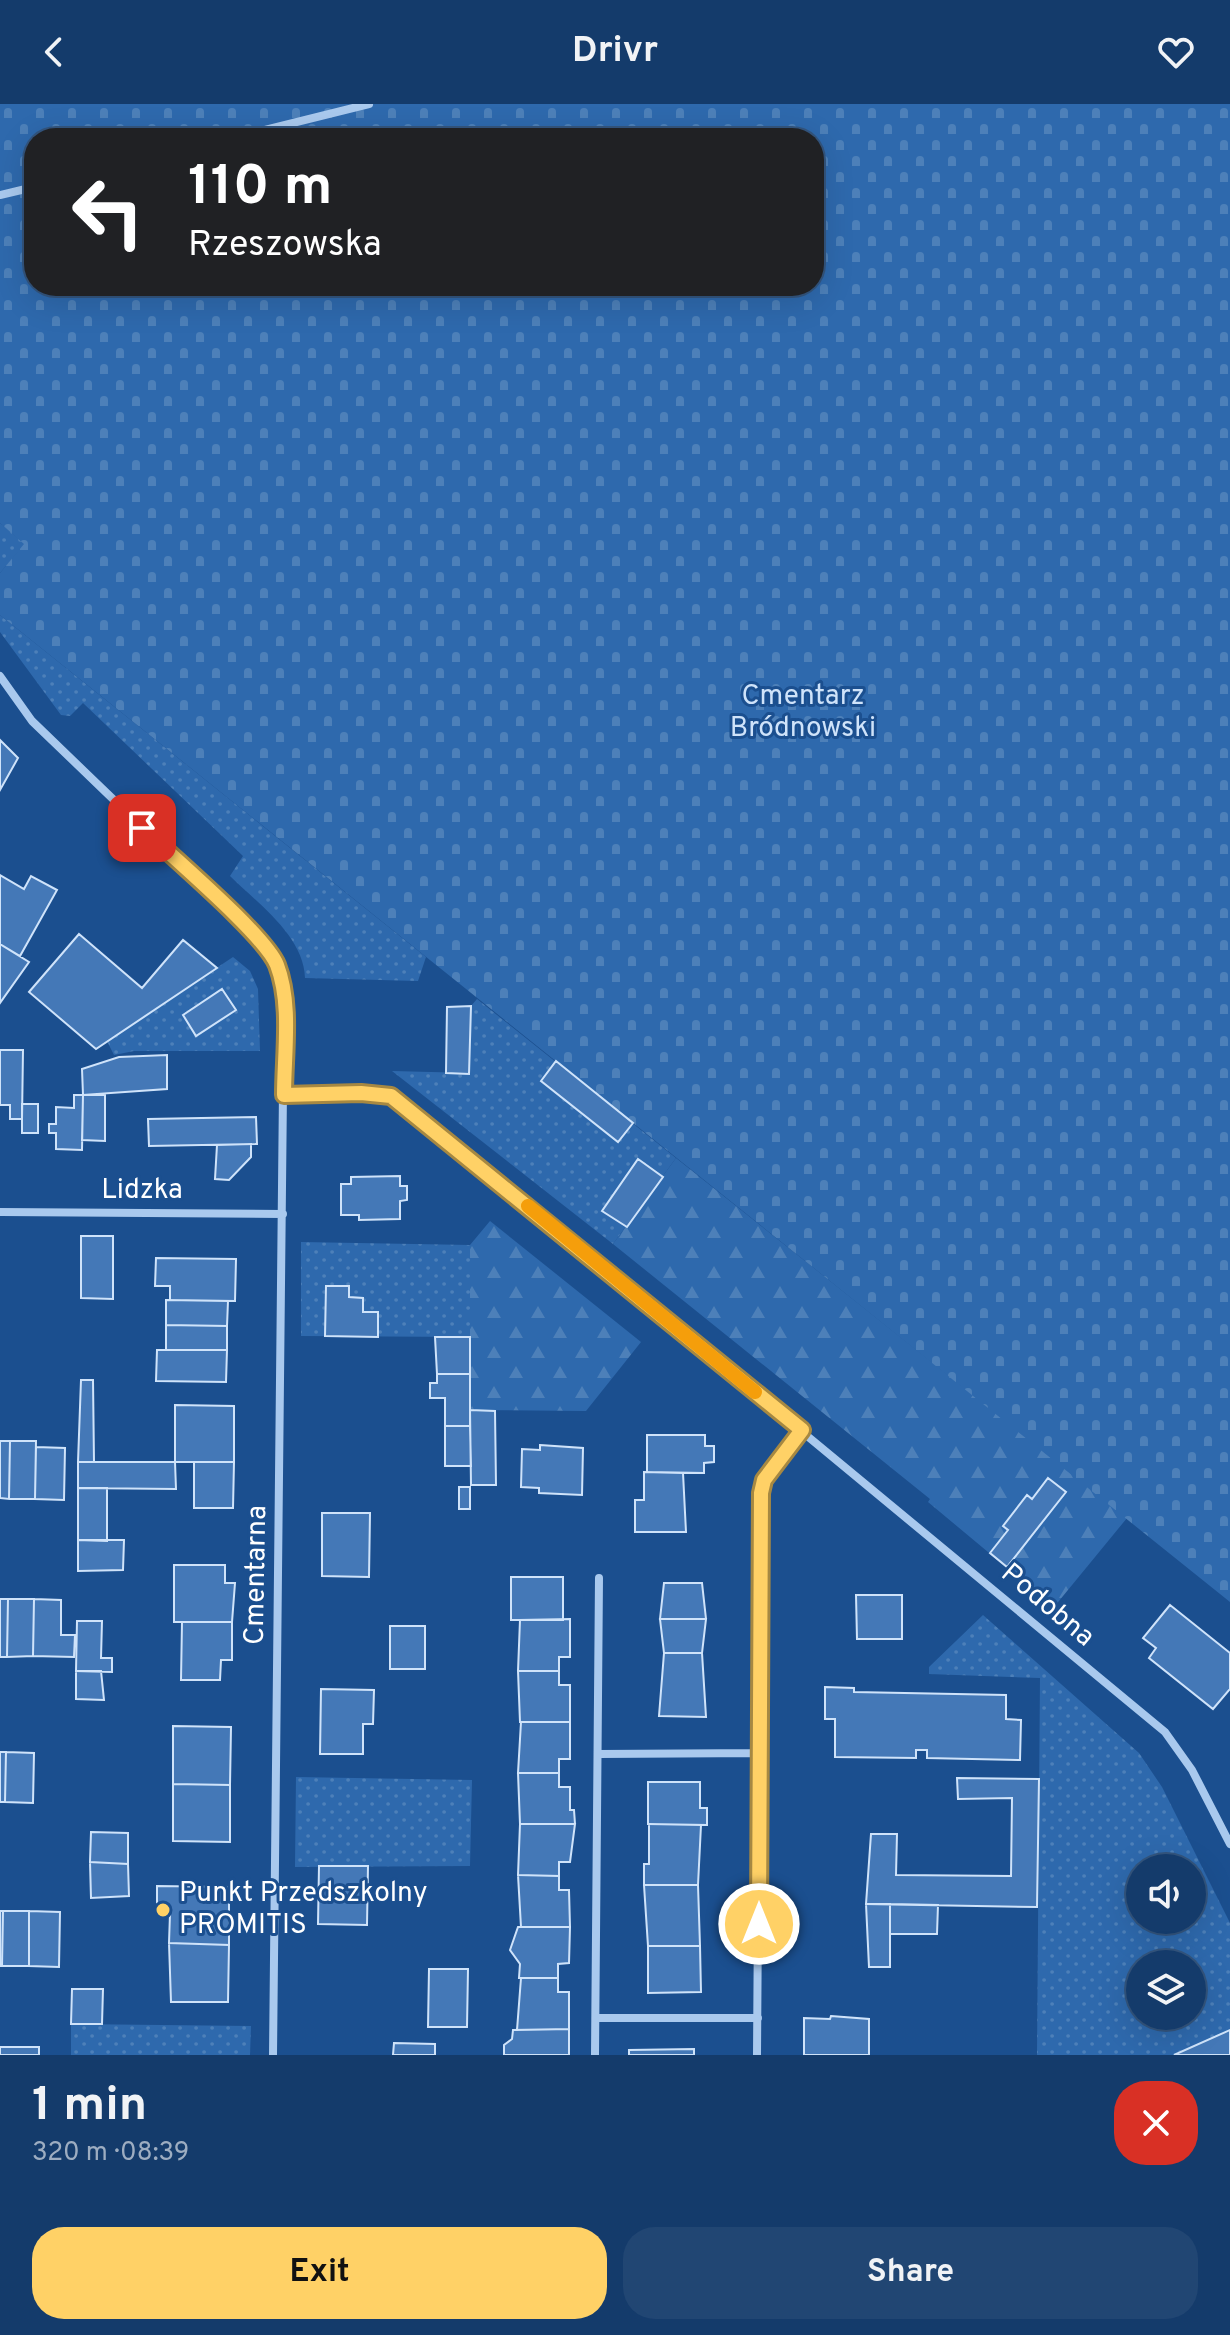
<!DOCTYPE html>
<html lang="en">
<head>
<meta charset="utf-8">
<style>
	body { margin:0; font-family:Overpass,sans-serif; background:#214673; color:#f1f3f6; height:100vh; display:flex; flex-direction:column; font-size:30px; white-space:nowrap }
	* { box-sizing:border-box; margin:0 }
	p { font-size:26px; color:#9dadc1 }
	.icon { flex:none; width:44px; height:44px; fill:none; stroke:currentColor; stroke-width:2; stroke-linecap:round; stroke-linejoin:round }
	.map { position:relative; height:1951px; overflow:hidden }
	.details { display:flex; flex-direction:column; background:#143b6b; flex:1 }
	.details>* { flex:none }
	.hud { position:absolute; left:24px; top:24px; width:800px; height:168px; border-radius:32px; box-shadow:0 8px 32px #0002,0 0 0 2px #33557e; background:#202124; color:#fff; overflow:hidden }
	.fabs { position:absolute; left:1126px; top:1750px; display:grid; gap:16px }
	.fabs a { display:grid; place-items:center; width:80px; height:80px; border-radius:50%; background:#143b6b; box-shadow:0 8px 32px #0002,0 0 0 2px #33557e; font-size:40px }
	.pin { position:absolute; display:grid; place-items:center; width:68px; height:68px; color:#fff; margin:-34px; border-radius:16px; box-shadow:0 4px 12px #0006 }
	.me { position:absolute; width:88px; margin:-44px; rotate:0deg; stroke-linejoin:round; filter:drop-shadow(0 0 6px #0008) }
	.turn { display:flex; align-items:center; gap:28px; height:168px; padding:0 32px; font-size:36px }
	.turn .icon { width:104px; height:104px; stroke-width:2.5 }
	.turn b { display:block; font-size:56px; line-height:68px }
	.round { display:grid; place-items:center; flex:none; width:84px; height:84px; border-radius:32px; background:#214673 }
	.summary { display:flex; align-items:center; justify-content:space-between; height:136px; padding:0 32px }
	h1 { font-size:48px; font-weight:700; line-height:60px }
	.action { display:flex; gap:16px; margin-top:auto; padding:16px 32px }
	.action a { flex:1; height:92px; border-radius:32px; background:#ffd166; color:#111; font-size:32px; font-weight:700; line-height:92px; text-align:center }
	.action a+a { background:#214673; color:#f1f3f6 }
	header { display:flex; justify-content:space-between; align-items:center; height:104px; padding:0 32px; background:#143b6b; font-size:36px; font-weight:700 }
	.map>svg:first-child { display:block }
	.grass { fill:url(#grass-dots); fill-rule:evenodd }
	.forest { fill:url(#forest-firs) }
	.cemetery { fill:url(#cemetery-stones); fill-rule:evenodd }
	.building { fill:#4478b7; stroke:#cfe3fa; stroke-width:2 }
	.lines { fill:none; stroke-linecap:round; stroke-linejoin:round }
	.minor { stroke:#a9c9ee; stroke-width:8 }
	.route-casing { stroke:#a68842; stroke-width:20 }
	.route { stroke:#ffd166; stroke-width:14 }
	.slow { stroke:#f59e0b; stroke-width:14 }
	.poi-dot { fill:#ffd166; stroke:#1b4f8f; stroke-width:3 }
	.labels { text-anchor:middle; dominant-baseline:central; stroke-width:6; stroke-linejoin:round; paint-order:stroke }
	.park-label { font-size:28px; fill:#cfe3fa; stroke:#1b4f8f }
	.street-label { font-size:28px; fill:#fff; stroke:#1b4f8f }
	.poi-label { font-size:28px; fill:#fff; stroke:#1b4f8f; text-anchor:start }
</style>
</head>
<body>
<header><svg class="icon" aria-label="back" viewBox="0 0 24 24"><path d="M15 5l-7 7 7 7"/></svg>Drivr<svg class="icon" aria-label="heart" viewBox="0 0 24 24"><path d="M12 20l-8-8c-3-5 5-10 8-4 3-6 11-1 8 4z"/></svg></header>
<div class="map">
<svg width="1230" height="1951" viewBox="0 0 1230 1951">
	<defs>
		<pattern id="grass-dots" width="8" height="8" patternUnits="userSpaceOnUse" patternTransform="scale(2)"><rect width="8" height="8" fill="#2e69ad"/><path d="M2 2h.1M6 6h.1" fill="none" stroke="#4d80b9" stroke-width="1.8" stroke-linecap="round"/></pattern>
		<pattern id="forest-firs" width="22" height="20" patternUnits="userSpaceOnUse" patternTransform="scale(2)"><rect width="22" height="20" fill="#2e69ad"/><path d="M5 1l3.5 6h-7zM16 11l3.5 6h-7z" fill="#4d80b9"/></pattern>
		<pattern id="cemetery-stones" width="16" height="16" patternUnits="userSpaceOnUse" patternTransform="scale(2)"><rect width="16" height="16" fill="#2e69ad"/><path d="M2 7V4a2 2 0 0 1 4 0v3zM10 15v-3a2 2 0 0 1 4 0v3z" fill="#4d80b9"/></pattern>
	</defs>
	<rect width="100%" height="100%" fill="#1b4f8f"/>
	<!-- grass -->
	<path class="grass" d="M0,419L25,440L0,469Z
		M0,511L426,853L418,877L305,874C304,832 257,799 230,772L243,752L83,599L70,612L61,611L0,528Z
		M233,853L250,867L258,885L260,947H134L114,951L107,937Z
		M477,895L676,1054L613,1140L392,967L469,969L471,902Z
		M301,1138L470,1141V1233L301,1232Z
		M983,1511L1139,1649L1162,1683L1230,1819V1926L1174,1951H1037L1040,1574L929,1570V1563ZM1140,1764H1192V1816H1140ZM1140,1860H1192V1912H1140Z
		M296,1673L472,1676L470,1762L295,1763Z
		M71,1920L251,1922L250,1951H71Z"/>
	<!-- forest -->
	<path class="forest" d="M676,1054L1127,1414L1054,1503L928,1398L930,1395L613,1140Z
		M490,1117L641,1238L586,1307L470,1306V1141Z"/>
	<!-- cemetery -->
	<path class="cemetery" d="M0,0H1230V1498L0,511V469L24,440L0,419ZM34,34H814V182H34Z"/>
	<!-- building -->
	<path class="building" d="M0,636L18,654L0,686Z
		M0,771L24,785L31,772L57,786L20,852L0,840Z
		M79,830L142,884L183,836L217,864L96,945L29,888Z
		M0,840L29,858L0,899Z
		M222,885L236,906L196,932L183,911Z
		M471,902L469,970L446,969L447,903Z
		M0,946H23L22,1015H10V1001H0Z
		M167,951V985L83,991L82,965L119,953Z
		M556,957L633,1019L618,1038L541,977Z
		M74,991H83L82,1046L56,1045V1029H49V1020H56V1003L74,1004Z
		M83,991H105V1037L82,1036Z
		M22,1000H38V1029H22Z
		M256,1013L257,1040L149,1042L148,1015Z
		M251,1040V1053L229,1076L215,1075L217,1041Z
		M638,1055L663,1073L627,1123L602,1107Z
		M400,1072V1082H407V1096L400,1097V1115L359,1116V1111H341V1080H351V1073Z
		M81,1132H113V1195L81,1194Z
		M156,1154L236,1155L235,1197L170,1196V1182H155Z
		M326,1182H349V1193L363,1194V1208H378V1233L325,1232Z
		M166,1196L228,1197L227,1222L166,1221Z
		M166,1221L227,1222V1246H166Z
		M435,1233H470V1270H437Z
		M157,1246H227L226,1278L156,1277Z
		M437,1270H470V1322H445V1294H430V1279H437Z
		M81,1276H93L94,1358H78Z
		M175,1301L234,1302V1358H175Z
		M470,1306L495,1307L496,1381H471Z
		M445,1322H470L471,1362H445Z
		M647,1331H705V1342H714V1358L704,1359V1369L647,1368Z
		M0,1337H10L9,1395L0,1394Z
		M10,1337H36L35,1395H9Z
		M540,1341L583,1344L582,1391L539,1389V1384L521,1383L522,1345L540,1346Z
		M36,1343L65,1344L64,1396L35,1395Z
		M78,1358H175L176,1385L78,1384Z
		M194,1358H234L233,1404H194Z
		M644,1368L683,1369L686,1428H635V1396H644Z
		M1048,1374L1066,1388L1007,1463L990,1449L1008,1426L1003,1422L1027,1391L1032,1395Z
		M459,1383H470V1405H459Z
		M78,1384H107V1437L78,1436Z
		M322,1409H370L369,1473L322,1472Z
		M78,1436H124L123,1466L78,1467Z
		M174,1461H225V1479H235L232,1518H174Z
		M511,1473H563V1516H511Z
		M664,1479H702L706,1515H660Z
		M856,1491H902V1535H857Z
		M0,1495H8L7,1553H0Z
		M8,1495H34L33,1552L7,1553Z
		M34,1495L61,1496V1531H75L74,1553L33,1552Z
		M1170,1501L1230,1549V1585L1213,1605L1149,1554L1156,1544L1143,1534Z
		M570,1515V1553H559V1567H518L520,1516Z
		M660,1515H706L702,1549H664Z
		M77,1517H102L101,1554H112V1568L76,1567Z
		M182,1518H232V1556H221L220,1576H181Z
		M390,1522H425V1565H390Z
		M664,1549H702L706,1613L659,1612Z
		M76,1567H101L104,1596L76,1595Z
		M518,1567H559V1581H570V1618H520Z
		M825,1583L854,1584V1588L1006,1591V1615L1021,1616L1020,1656L927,1654V1646H916V1654L835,1653V1615H825Z
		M321,1585L374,1586L373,1620H363V1650H320Z
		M521,1618H570V1655H559V1669H518Z
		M173,1622L231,1623L230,1681L173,1680Z
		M0,1648H6L5,1698H0Z
		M6,1648L34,1649L33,1699L5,1698Z
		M518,1669H559V1683H570V1706H574L575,1720H520Z
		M957,1674L1039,1675L1037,1803L866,1800L871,1730H897L896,1771L1011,1772L1012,1694L958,1695Z
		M648,1678H700V1704H707V1721L648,1720Z
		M173,1680L230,1681V1738L173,1737Z
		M520,1720H575L570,1758H559V1772L518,1771Z
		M649,1720L701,1721L698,1781H644V1760H649Z
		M91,1728L128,1729V1760L90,1758Z
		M90,1758L128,1760L129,1792L91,1794Z
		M319,1762H368L367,1821L318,1820Z
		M518,1771L559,1772V1786H569L570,1823H521Z
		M644,1781H698L700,1842H648Z
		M157,1782L229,1783V1841L169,1839L170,1810L157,1809Z
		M866,1800H890V1863H869Z
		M890,1800L938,1801L937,1830H890Z
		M0,1807H3L2,1862H0Z
		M3,1807H29V1862H2Z
		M29,1807L60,1808L59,1863L29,1862Z
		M518,1823H570L569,1859L558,1860V1874H519L520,1860L510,1846Z
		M169,1839L229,1841L228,1898H171Z
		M648,1842H700L701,1888L648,1889Z
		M429,1865H468L467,1923H428Z
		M521,1874H558V1888H569V1925L517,1926Z
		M72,1885H103L102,1920H71Z
		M831,1912L869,1915V1951H804V1914L830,1915Z
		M569,1925V1951H504V1941L512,1935L513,1926Z
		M1230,1926V1951H1174Z
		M394,1939L435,1940V1951H393Z
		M0,1943H39V1951H0Z
		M694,1945V1951H629V1946Z"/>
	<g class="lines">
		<!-- minor -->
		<path class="minor" d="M232,34L369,0
			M0,91L34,83
			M0,572L32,617L253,830L276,859L284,890L273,1951
			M284,991L361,989L391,992L546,1116L1165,1628L1192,1666L1230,1740
			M0,1108L283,1110
			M598,1650L761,1649
			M596,1914H758
			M595,1951L599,1474
			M757,1951L761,1389L764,1376L802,1326"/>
	</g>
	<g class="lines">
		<!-- route casing -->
		<g class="route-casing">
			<path id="route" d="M142,724C170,751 265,831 277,861C292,900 284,950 284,991L361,989L391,992L802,1326L764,1376L761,1389L759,1820"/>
		</g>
		<!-- route -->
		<use href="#route" class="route"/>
		<!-- slow -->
		<path class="slow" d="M528,1102L755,1288"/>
	</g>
	<!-- markers -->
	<circle class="poi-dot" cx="163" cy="1806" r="8"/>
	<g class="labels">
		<!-- park labels -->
		<g class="park-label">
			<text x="803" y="593">Cmentarz<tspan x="803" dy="32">Bródnowski</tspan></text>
		</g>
		<!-- street labels -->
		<g class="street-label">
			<text x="142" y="1087">Lidzka</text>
			<text transform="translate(257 1471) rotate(-89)">Cmentarna</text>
			<text transform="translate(1047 1502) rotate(40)">Podobna</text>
		</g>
		<!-- poi labels -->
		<g class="poi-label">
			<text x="179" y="1790">Punkt Przedszkolny<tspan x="179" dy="32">PROMITIS</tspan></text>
		</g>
	</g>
</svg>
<div class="fabs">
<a><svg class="icon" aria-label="sound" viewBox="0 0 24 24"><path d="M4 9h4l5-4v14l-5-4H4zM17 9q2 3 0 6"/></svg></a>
<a><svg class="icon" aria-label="layers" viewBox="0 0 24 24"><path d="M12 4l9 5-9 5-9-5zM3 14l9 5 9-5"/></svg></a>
</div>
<div class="pin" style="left:142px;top:724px;background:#d93025"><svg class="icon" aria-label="arrive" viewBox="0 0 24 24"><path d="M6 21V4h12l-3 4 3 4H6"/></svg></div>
<svg class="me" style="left:759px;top:1820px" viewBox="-20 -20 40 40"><circle r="17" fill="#ffd166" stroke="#fff" stroke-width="3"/><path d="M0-11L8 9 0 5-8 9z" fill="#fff"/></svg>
<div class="hud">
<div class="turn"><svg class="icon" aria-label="left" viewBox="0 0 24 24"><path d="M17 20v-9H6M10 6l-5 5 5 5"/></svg><div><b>110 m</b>Rzeszowska</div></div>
</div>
</div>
<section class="details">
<div class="summary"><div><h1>1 min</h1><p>320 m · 08:39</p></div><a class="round" style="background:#d93025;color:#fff"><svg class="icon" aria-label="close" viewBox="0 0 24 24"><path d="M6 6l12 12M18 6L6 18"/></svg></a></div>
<div class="action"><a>Exit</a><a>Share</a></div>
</section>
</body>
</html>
